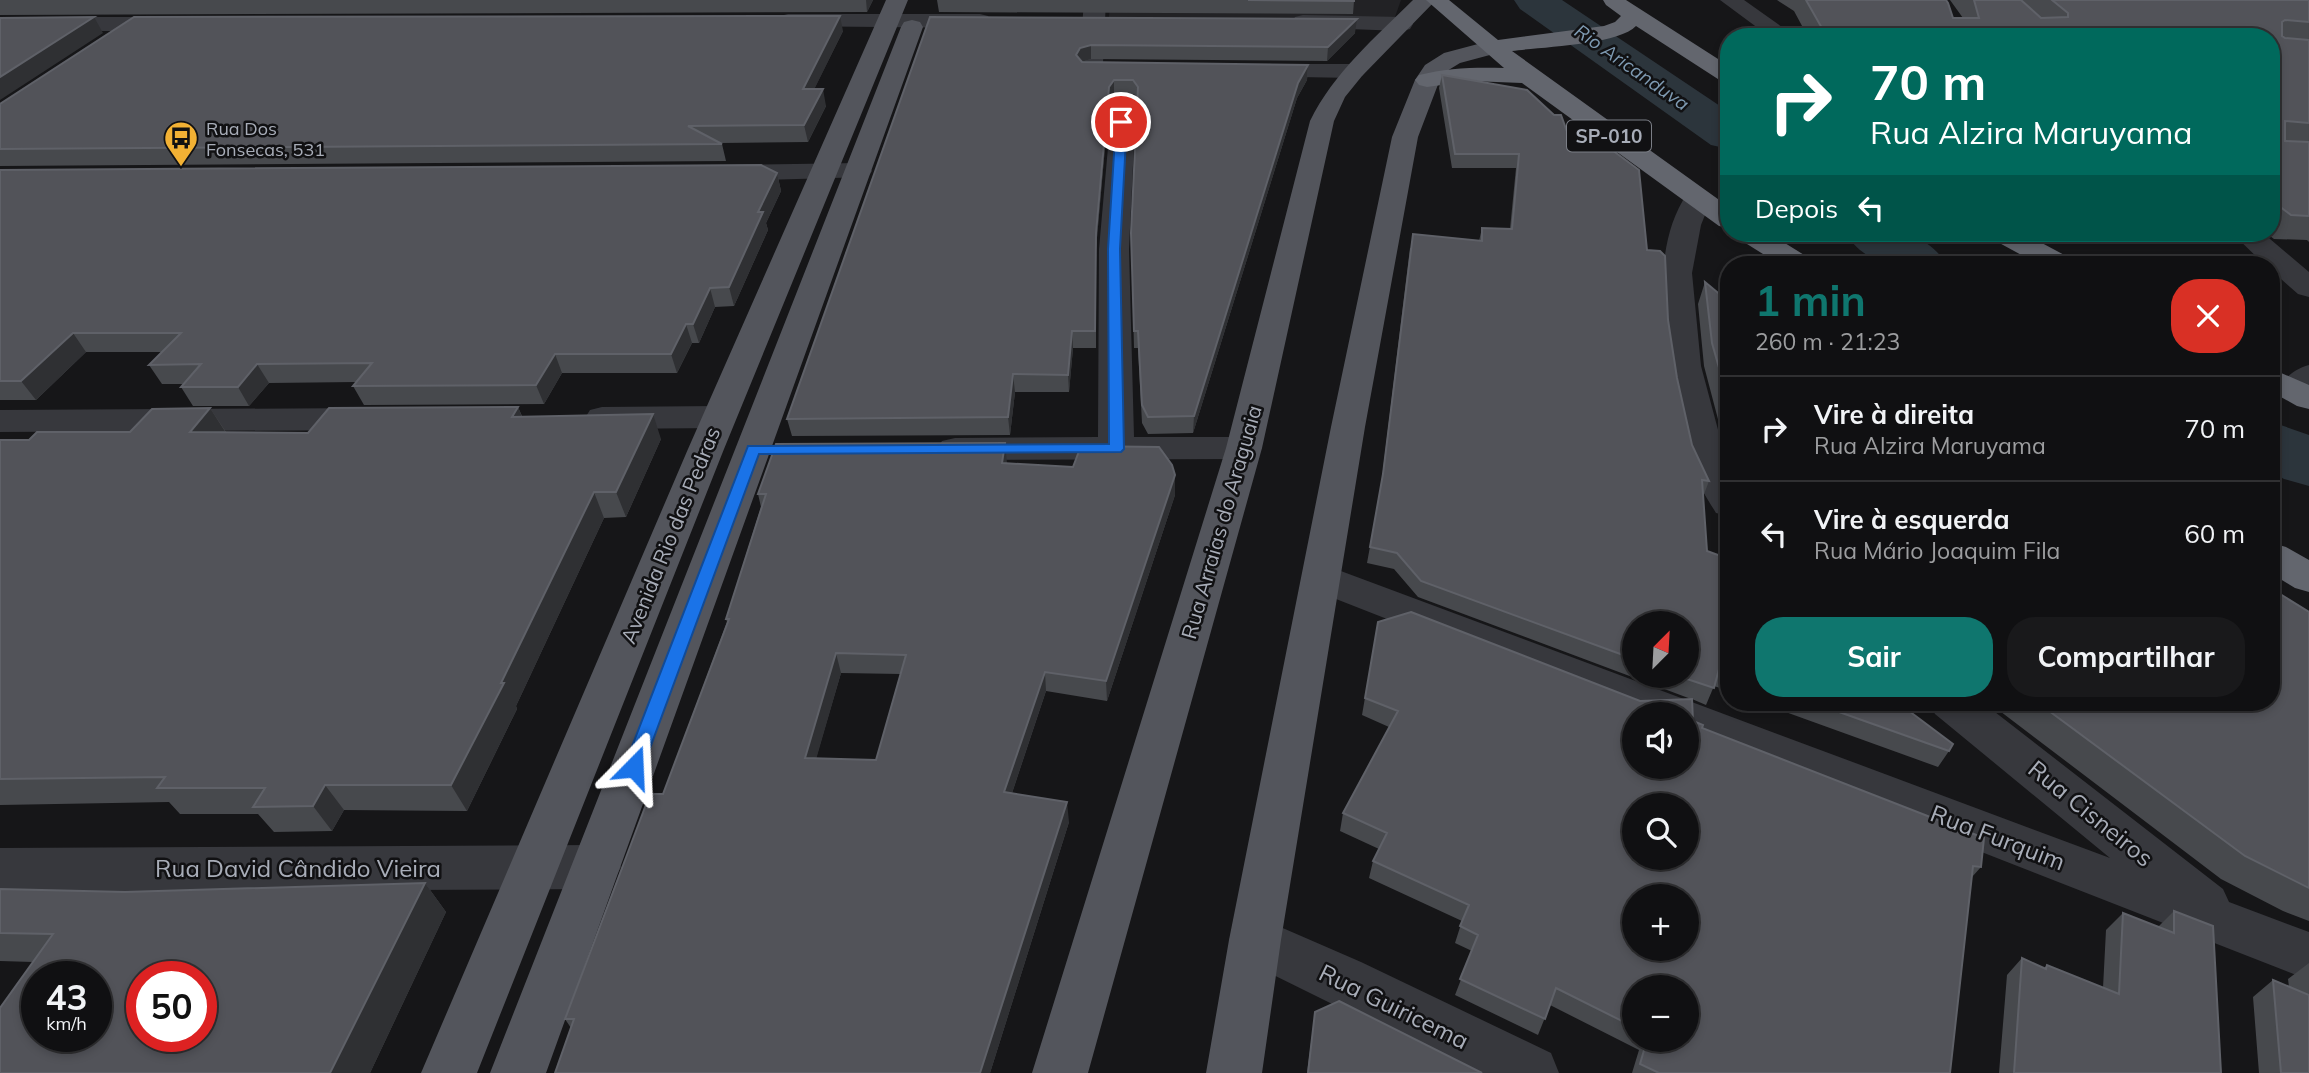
<!DOCTYPE html>
<html lang="pt">
<head>
<meta charset="utf-8">
<style>
	body { margin:0; font-family:Mulish,sans-serif; background:#19191b; color:#f1f3f6; height:100vh; display:flex; flex-direction:column; font-size:26px; white-space:nowrap }
	* { box-sizing:border-box; margin:0 }
	p { font-size:23px; color:#9c9d9f }
	.icon { flex:none; width:38px; height:38px; fill:none; stroke:currentColor; stroke-width:2; stroke-linecap:round; stroke-linejoin:round }
	.map { position:relative; flex:1; overflow:hidden }
	.details { position:absolute; left:1720px; top:256px; width:560px; height:455px; display:flex; flex-direction:column; background:#101012; border-radius:28px; box-shadow:0 4px 10px #0003,0 0 0 2px #303032 }
	.details>* { flex:none }
	.hud { position:absolute; left:1720px; top:28px; width:560px; height:214px; border-radius:28px; box-shadow:0 4px 10px #0003,0 0 0 2px #303032; background:#00695c; color:#fff; overflow:hidden }
	.needle { width:46px; rotate:24deg }
	.controls { position:absolute; left:1622px; top:611px; display:grid; gap:14px }
	.controls a { display:grid; place-items:center; width:77px; height:77px; border-radius:50%; background:#101012; box-shadow:0 4px 10px #0003,0 0 0 2px #303032; font-size:35px }
	.speed { position:absolute; left:21px; top:961px; display:flex; gap:14px; font-size:35px; font-weight:700; text-align:center }
	.speed>* { display:grid; place-content:center; width:91px; height:91px; border-radius:50%; background:#101012; box-shadow:0 4px 10px #0003,0 0 0 2px #303032; line-height:1 }
	.speed small { font-size:18px; font-weight:400 }
	.speed .limit { border:10px solid #d22; background:#fff; color:#111 }
	.pin { position:absolute; display:grid; place-items:center; width:60px; height:60px; color:#fff; margin:-30px; border:4px solid #fff; border-radius:50%; box-shadow:0 2px 7px #0007 }
	.me { position:absolute; width:77px; margin:-38px; rotate:21deg; stroke-linejoin:round; filter:drop-shadow(0 0 5px #0008) }
	.turn { display:flex; align-items:center; gap:24px; height:147px; padding:0 35px; font-size:32px }
	.turn .icon { width:91px; height:91px; stroke-width:2.5 }
	.turn b { display:block; font-size:49px; line-height:60px }
	.then { display:flex; align-items:center; height:66px; padding:0 35px; background:#0003; gap:14px; font-size:26px }
	.round { display:grid; place-items:center; flex:none; width:74px; height:74px; border-radius:28px; background:#19191b }
	.headline { display:flex; align-items:center; justify-content:space-between; height:119px; padding:0 35px }
	h1 { font-size:42px; font-weight:700; line-height:52px; color:#0f766e }
	.primary-button { display:flex; gap:14px; margin-top:auto; padding:14px 35px }
	.primary-button a { flex:1; height:80px; border-radius:28px; background:#0f766e; color:#fff; font-size:28px; font-weight:700; line-height:80px; text-align:center }
	.primary-button a+a { background:#19191b; color:#f1f3f6 }
	ul { padding:0; list-style:none }
	li { display:flex; align-items:center; gap:21px; height:105px; padding:0 35px; border-top:2px solid #303032 }
	li div { flex:1 }
	li b { display:block; font-size:26px }
	li em { font-style:normal }
	.map>svg:first-child { display:block }
	.built { fill:#222225 }
	.lines { fill:none; stroke-linecap:round; stroke-linejoin:round }
	.river { fill:#2c353c; fill-rule:evenodd }
	.minor { fill:#37383d; fill-rule:evenodd }
	.major { fill:#53555c; fill-rule:evenodd }
	.highway { fill:#63666e; fill-rule:evenodd }
	.wall { fill:#47494d; fill-rule:evenodd }
	.shaded-wall { fill:#2f3033 }
	.building { fill:#525359; stroke:#5f6168; stroke-width:2; fill-rule:evenodd }
	.route { fill:#1a73e8; stroke:#114b97; stroke-width:2 }
	.labels { text-anchor:middle; dominant-baseline:central; stroke-width:5; stroke-linejoin:round; paint-order:stroke }
	.far-poi-label { font-size:18px; fill:#a8adb8; stroke:#111113; text-anchor:start }
	.far-water-label { font-size:19px; font-style:italic; fill:#7f9bb3; stroke:#111113 }
	.shield { fill:#111113; stroke:#7b7e86; stroke-width:2 }
	.shield-label { font-size:19px; font-weight:bold; fill:#a8adb8 }
	.street-label { font-size:21px; fill:#a8adb8; stroke:#111113 }
	.near-street-label { font-size:24px; fill:#a8adb8; stroke:#111113 }
</style>
</head>
<body>
<div class="map">
<svg width="2309" height="1073" viewBox="0 0 2309 1073">
	<rect width="100%" height="100%" fill="#161618"/>
	<!-- built -->
	<path class="built" d="M1110,0H1401L1395,17H1109Z"/>
	<g class="lines">
		<!-- river -->
		<path class="river" d="M1514,0H1562L1729,112V149L1711,145L1520,9Z
			M1845,233C1887,231 1920,226 1947,264C1904,266 1872,272 1845,233Z
			M2272,422L2309,435V486L2284,479L2272,472Z"/>
		<!-- minor -->
		<path class="minor" d="M1084,0H1106L1102,84L1098,89H1082L1078,84Z
			M1720,0H1744L1796,37H1770Z
			M788,14H980L988,16L991,21L988,26L980,28L780,26L777,21L780,16Z
			M1303,15L1402,17L1410,19L1413,24L1410,29L1402,31L1295,27L1292,22L1295,17Z
			M0,17H175L183,19L186,24L183,29L175,31H0Z
			M1254,64H1354L1362,66L1366,71L1362,76L1354,78L1246,76L1242,71L1246,66Z
			M1124,95L1133,97L1136,102L1129,249L1134,437H1244L1257,440L1262,448L1257,456L1244,459L955,460L942,457L937,449L942,441L955,438L1098,437L1099,249L1112,102L1115,97Z
			M859,163L868,165L872,171L868,177L724,181L715,179L711,173L715,167L724,165Z
			M1697,192L1707,194L1711,200L1701,225L1692,273L1701,366L1729,471V516L1716,513C1707,498 1696,482 1690,466C1685,451 1683,434 1680,419C1666,353 1646,254 1687,194Z
			M2232,233H2263L2309,272V297L2298,294L2272,271V264H2264Z
			M2309,365V393L2293,400L2281,397L2276,390C2285,378 2294,369 2309,365Z
			M719,406L731,410L736,417L731,424L719,428L602,429L590,426L585,418L590,410L602,407Z
			M371,408L383,411L388,419L383,427L371,430L0,432V410Z
			M1322,564L2110,858L1935,714L1929,702H1982L2223,889L2229,902L2309,932V980L1687,737V714L1634,716L1308,588L1302,578L1308,568Z
			M596,845L613,852L621,867L613,882L596,889L0,892V848Z
			M1255,916L1361,962L1551,1053L1559,1073H1472L1237,957L1229,940L1237,923Z"/>
		<!-- major -->
		<path class="major" d="M886,0H908L724,449L477,1073H421L688,449Z
			M1413,0H1436L1362,76L1345,97L1334,121L1262,448L1088,1073H1032L1226,448L1310,121C1334,72 1375,38 1413,0Z
			M912,20L920,22L923,27L546,1073H490L901,27L904,22Z
			M1493,40L1501,42L1504,47L1501,52L1460,63L1442,74L1418,137L1365,427L1281,940L1262,1073H1206L1229,940L1331,427L1392,137L1415,80L1425,65L1444,53Z"/>
		<!-- highway -->
		<path class="highway" d="M1426,0H1449L1498,40L1604,26L1615,22L1621,16L1606,5L1603,0H1626L1729,66V83L1721,81L1636,26C1618,45 1540,47 1512,51L1729,207V228L1719,226L1522,83L1471,81L1427,87L1419,85L1415,80L1419,75C1447,68 1475,67 1504,68Z
			M1735,233H1769L1809,258L1814,264H1779L1739,239Z
			M1988,233H2023L2070,258L2075,264H2038L1992,239Z
			M2272,369L2309,385V409L2297,406L2272,392Z
			M2272,543L2286,547L2309,560V592L2295,588L2272,574Z"/>
	</g>
	<!-- wall -->
	<path class="wall" d="M0,0H873L867,12L0,15Z
		M937,0H1354V1L1353,14L939,12Z
		M1777,0H1946L1953,18H1963L1950,0H2309V242L2307,240L2274,239L2266,233H2272V37H1808L1794,11Z
		M930,17L1355,33L1327,61L1091,59L1082,62L1308,65L1307,80L1297,98L1193,433L1148,434L1142,423L1138,348H1134L1131,233L1138,101L1134,94H1114L1109,102L1096,249V348H1073L1069,392H1015L1010,435L792,436L787,419Z
		M843,31L814,89L826,106L808,142L720,143L722,144L726,161L0,166V104Z
		M1442,75L1569,137L1647,250L1668,320L1677,378L1692,445L1709,481L1703,497L1707,551L1729,559V691L1714,686L1706,705L1692,699L1693,721L1702,728L1981,867L1972,877L1950,1073H1632L1639,1050L1550,1005L1538,1035L1455,995L1472,951L1455,943L1462,921L1369,878L1373,861L1379,849L1340,831L1343,813L1389,727L1362,715L1378,622L1640,701L1691,699L1418,597L1394,569L1367,563L1381,486L1410,248L1479,241L1482,228L1510,229L1516,168H1452L1439,88ZM1634,623L1687,676H1634ZM1634,987L1687,1040H1634Z
		M0,170L777,173L781,191L766,223L768,230L734,306L715,307L699,343H692L677,373H562L544,404L364,405L353,386L356,382L269,383L249,406H193L181,387L183,384H162L149,365L162,352H86L36,400H0Z
		M2196,233H2237L2233,238L2201,237Z
		M1705,282L1723,297L1729,295V461L1704,366L1698,304Z
		M518,407L522,416L661,439L626,517L604,518L516,706L517,709L467,811L344,810L332,831L274,832L258,814H180L169,802L0,805V440H29L130,432L210,408L226,432L308,433Z
		M1007,463L1175,475V495L1107,701L1046,691L1012,793L1069,822L990,1073H555L571,1028L565,1019L663,794L727,622L726,619L761,507L758,494ZM841,673L901,674L876,760L816,758Z
		M2309,612V921L2283,911L2221,879L1988,702H2272Z
		M1758,702H1897L1949,751L1938,767Z
		M425,883L446,912L370,1073H0L33,962L0,961V889L125,892Z
		M2174,911L2221,1073H1999L2007,975L2022,958L2044,968L2047,965L2103,988L2106,930L2123,913L2158,927Z
		M2309,963V1073H2259L2253,997L2273,980L2289,987L2288,979Z
		M1315,1012L1482,1073H1307Z"/>
	<!-- shaded-wall -->
	<path class="shaded-wall" d="M866,0H873L867,12Z
		M840,16L843,31L806,106L803,89Z
		M94,17L103,33L0,100V77Z
		M1357,19L1355,33L1327,61L1328,47Z
		M1091,45V59L1081,62L1076,55L1080,48Z
		M1308,65L1307,80L1297,98L1193,433L1194,416L1298,83Z
		M1114,80V94L1109,102L1096,249V348V233L1109,87Z
		M823,89L826,106L808,142L804,125Z
		M777,173L781,191L766,223L768,230L734,306L729,287L758,212Z
		M710,288L715,307L699,343L693,324Z
		M686,324L692,343L677,373L671,354Z
		M1072,331L1073,348L1069,392L1068,375Z
		M73,333L86,352L36,400L21,381Z
		M555,354L562,373L544,404L536,385Z
		M257,364L269,383L249,406L238,387Z
		M1013,374L1015,392L1010,435L1008,417Z
		M518,407L528,432L512,417Z
		M210,408L226,433L190,432Z
		M653,414L661,439L626,517L616,492Z
		M1005,443L1007,463L1004,483L1002,463Z
		M1175,475V495L1107,701L1106,681Z
		M594,492L604,518L516,706L517,709L467,811L451,785Z
		M836,653L841,673L811,777L805,758Z
		M1045,672L1046,691L1006,811L1004,792Z
		M325,785L344,810L332,831L313,806Z
		M1067,802L1069,822L990,1073H980Z
		M425,883L446,912L370,1073H330Z"/>
	<!-- building -->
	<path class="building" d="M1248,0H1354V1Z
		M1806,0H1946L1948,3L1953,18H1979L1974,0H2021L2041,18L2068,17V13L2052,0H2309V22L2285,20L2282,22V36L2285,38L2309,40V123L2285,121V141L2309,142V216L2291,215L2279,206H2272V37H1827Z
		M840,16L803,89H823L804,125L688,126L722,144L0,149V104L134,17Z
		M94,17L0,77V18Z
		M930,17L1357,19L1328,47L1091,45L1080,48L1076,55L1082,62L1308,65L1298,83L1194,416L1148,417L1142,405L1138,331H1134L1131,233L1138,87L1133,80H1114L1109,87L1096,233L1095,331H1072L1068,375L1013,374L1008,417L787,419Z
		M1442,75L1527,90L1554,115H1561L1569,137L1596,138L1639,170L1647,250L1660,251L1665,256L1668,320L1677,378L1692,445L1709,481L1702,480L1707,551L1729,559V672L1719,669L1714,688L1678,676H1687V623H1634V659L1421,581L1397,553L1370,547L1383,474L1413,234L1482,241V228L1512,229L1519,154H1455Z
		M761,165L777,173L758,212H763L729,287L710,288L693,324H686L671,354H555L536,385L353,386L372,363L257,364L238,387H181L201,364L149,365L181,333H73L21,381H0V170Z
		M1705,282L1723,297L1729,295V403L1712,343Z
		M518,407L512,417L653,414L616,492H594L501,683H504L451,785H325L313,806L253,807L265,788H157L165,777L0,779V440H29L37,432H130L152,409L210,408L190,432L308,433L329,408Z
		M1005,443L1002,463L1073,467L1081,446L1159,447L1172,465L1175,475L1106,681L1045,672L1004,792L1067,802L980,1073H555L574,1019H565L650,794H663L729,619H726L766,494H758L776,444ZM836,653L906,655L876,760L805,758Z
		M2272,589L2309,612V888L2245,856L2037,702H2272Z
		M1411,612L1640,701L1692,699L1693,721L1703,725L1702,728L1984,838L1981,867L1973,866L1950,1073H1659L1640,1064L1647,1040H1687V987H1634V1027L1556,988L1545,1019L1460,979L1478,935L1460,926L1469,905L1373,861L1387,833L1343,813L1398,711L1365,698L1378,622ZM1634,714H1687V766H1634ZM1634,805H1687V858H1634ZM1634,896H1687V948H1634Z
		M1811,702H1897L1953,744L1949,751Z
		M425,883L330,1073H0V1008L53,934L0,933V889L125,892ZM37,976H96V1036H37ZM142,976H201V1036H142Z
		M2174,911L2213,926L2221,1073H2014L2022,958L2046,969L2047,965L2119,994L2123,913L2174,933Z
		M2273,980L2309,995V1073H2281Z
		M1339,1001L1482,1073H1308L1315,1012Z"/>
	<!-- route -->
	<path class="route" d="M1121,119L1127,122L1120,249L1124,449L1121,452L759,454L643,767L640,772L634,774L627,772L624,767L748,446L1109,444L1108,249L1116,122Z"/>
	<!-- icons -->
	<defs>
		<g id="bus-pin" transform="scale(1.75)"><path d="M0 17L-7.5 6A9.5 9.5 0 1 1 7.5 6Z" fill="#f2b134" stroke="#111113"/><path d="M-5-6H5V4H4V6H2V4H-2V6H-4V4H-5ZM-3.5-4V0h7V-4ZM-3.5 1.2v1.5H-2V1.2ZM2 1.2v1.5H3.5V1.2Z" fill="#111"/></g>
	</defs>
	<g fill-rule="evenodd">
		<use href="#bus-pin" x="181" y="138"/>
	</g>
	<g class="labels">
		<!-- far-poi labels -->
		<g class="far-poi-label">
			<text x="206" y="128">Rua Dos<tspan x="206" dy="21">Fonsecas, 531</tspan></text>
		</g>
		<!-- far-water labels -->
		<g class="far-water-label">
			<text transform="translate(1632 67) rotate(35)">Rio Aricanduva</text>
		</g>
		<!-- shield labels -->
		<rect class="shield" x="1567" y="120.5" width="84" height="31" rx="5"/>
		<g class="shield-label">
			<text x="1609" y="136">SP-010</text>
		</g>
		<!-- street labels -->
		<g class="street-label">
			<text transform="translate(1221 522) rotate(-74)">Rua Arraias do Araguaia</text>
			<text transform="translate(670 535) rotate(-68)">Avenida Rio das Pedras</text>
		</g>
		<!-- near-street labels -->
		<g class="near-street-label">
			<text transform="translate(2091 813) rotate(39)">Rua Cisneiros</text>
			<text transform="translate(1998 837) rotate(21)">Rua Furquim</text>
			<text x="298" y="868">Rua David Cândido Vieira</text>
			<text transform="translate(1394 1006) rotate(26)">Rua Guiricema</text>
		</g>
	</g>
</svg>
<div class="controls">
<a><svg class="needle" viewBox="-14 -14 28 28"><path d="M0-13l5 13h-10z" fill="#e53935"/><path d="M0 13l5-13h-10z" fill="#9c9d9f"/></svg></a>
<a><svg class="icon" aria-label="sound" viewBox="0 0 24 24"><path d="M4 9h4l5-4v14l-5-4H4zM17 9q2 3 0 6"/></svg></a>
<a><svg class="icon" aria-label="search" viewBox="0 0 24 24"><circle cx="10" cy="10" r="6"/><path d="M15 15l6 6"/></svg></a>
<a>+</a>
<a>−</a>
</div>
<div class="speed"><div>43<small>km/h</small></div><div class="limit">50</div></div>
<div class="pin" style="left:1121px;top:122px;background:#d93025"><svg class="icon" aria-label="arrive" viewBox="0 0 24 24"><path d="M6 21V4h12l-3 4 3 4H6"/></svg></div>
<svg class="me" style="left:634px;top:767px" viewBox="-20 -20 40 40"><path d="M0-17L14 15 0 8-14 15z" fill="#1a73e8" stroke="#fff" stroke-width="4"/></svg>
<div class="hud">
<div class="turn"><svg class="icon" aria-label="right" viewBox="0 0 24 24"><path d="M7 20v-9h11M14 6l5 5-5 5"/></svg><div><b>70 m</b>Rua Alzira Maruyama</div></div>
<div class="then">Depois<svg class="icon" aria-label="left" viewBox="0 0 24 24"><path d="M17 20v-9H6M10 6l-5 5 5 5"/></svg></div>
</div>
<section class="details">
<div class="headline"><div><h1>1 min</h1><p>260 m · 21:23</p></div><a class="round" style="background:#d93025;color:#fff"><svg class="icon" aria-label="close" viewBox="0 0 24 24"><path d="M6 6l12 12M18 6L6 18"/></svg></a></div>
<ul>
<li><svg class="icon" aria-label="right" viewBox="0 0 24 24"><path d="M7 20v-9h11M14 6l5 5-5 5"/></svg><div><b>Vire à direita</b><p>Rua Alzira Maruyama</p></div><em>70 m</em></li>
<li><svg class="icon" aria-label="left" viewBox="0 0 24 24"><path d="M17 20v-9H6M10 6l-5 5 5 5"/></svg><div><b>Vire à esquerda</b><p>Rua Mário Joaquim Fila</p></div><em>60 m</em></li>
</ul>
<div class="primary-button"><a>Sair</a><a>Compartilhar</a></div>
</section>
</div>
</body>
</html>
